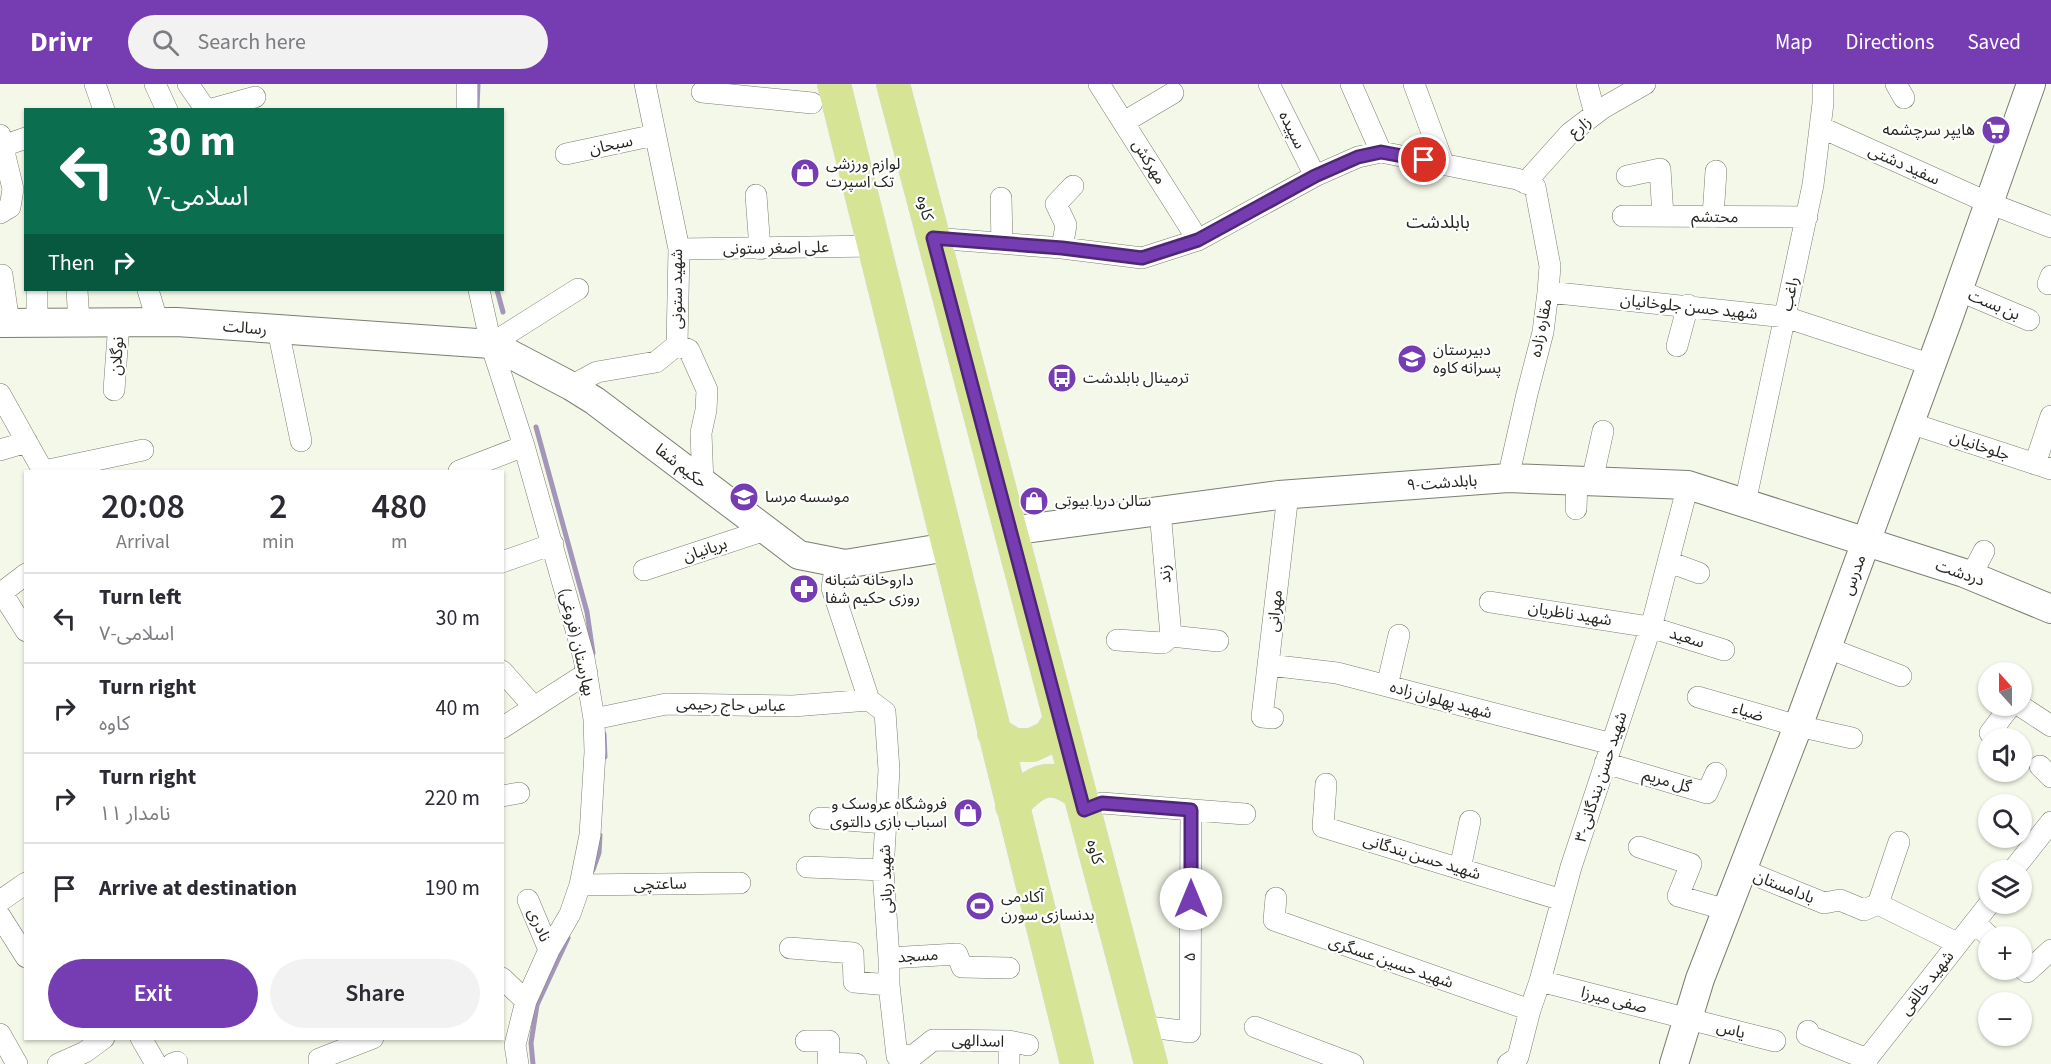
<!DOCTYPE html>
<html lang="en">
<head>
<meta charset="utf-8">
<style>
	body { margin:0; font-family:"Source Sans 3","Noto Sans Arabic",sans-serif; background:#f2f2f3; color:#2b2b33; height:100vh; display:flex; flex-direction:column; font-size:22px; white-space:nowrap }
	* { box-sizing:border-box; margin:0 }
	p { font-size:20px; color:#7c7c81 }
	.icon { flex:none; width:33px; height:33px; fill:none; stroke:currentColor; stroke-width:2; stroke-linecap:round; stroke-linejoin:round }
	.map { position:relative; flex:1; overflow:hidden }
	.drawer { position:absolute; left:24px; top:386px; width:480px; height:570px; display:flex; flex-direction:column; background:#fff; border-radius:0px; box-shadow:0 2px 4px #0004 }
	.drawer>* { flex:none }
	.hud { position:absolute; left:24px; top:24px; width:480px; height:183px; border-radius:0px; box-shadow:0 2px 4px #0004; background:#0b6e4f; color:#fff; overflow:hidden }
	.needle { width:39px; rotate:339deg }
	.fabs { position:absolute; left:1978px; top:578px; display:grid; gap:12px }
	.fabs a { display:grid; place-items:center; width:54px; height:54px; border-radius:50%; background:#fff; box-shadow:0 2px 4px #0004; font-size:30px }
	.pin { position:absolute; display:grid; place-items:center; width:51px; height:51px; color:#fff; margin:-26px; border:3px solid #fff; border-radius:50%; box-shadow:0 2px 6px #0007 }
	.me { position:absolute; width:66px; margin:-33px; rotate:0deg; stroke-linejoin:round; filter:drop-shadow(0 0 4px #0008) }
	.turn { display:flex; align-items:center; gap:21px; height:126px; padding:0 24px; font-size:27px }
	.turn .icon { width:78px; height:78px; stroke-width:2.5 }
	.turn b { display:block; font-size:42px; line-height:51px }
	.then { display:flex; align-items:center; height:57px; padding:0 24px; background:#0003; gap:12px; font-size:22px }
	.eta { display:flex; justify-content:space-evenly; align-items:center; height:102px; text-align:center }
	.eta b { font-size:36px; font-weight:600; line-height:42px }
	.action { display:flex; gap:12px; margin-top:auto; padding:12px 24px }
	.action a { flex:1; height:69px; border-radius:36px; background:#763cb2; color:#fff; font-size:24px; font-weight:600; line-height:69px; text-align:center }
	.action a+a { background:#f2f2f3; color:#2b2b33 }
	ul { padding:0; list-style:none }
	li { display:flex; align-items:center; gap:18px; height:90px; padding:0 24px; border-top:2px solid #e1e1e2 }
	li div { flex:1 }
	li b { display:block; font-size:22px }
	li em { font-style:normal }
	header { display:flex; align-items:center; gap:36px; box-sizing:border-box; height:84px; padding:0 30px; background:#763cb2; color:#fff }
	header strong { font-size:28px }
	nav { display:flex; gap:33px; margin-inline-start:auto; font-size:21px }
	.search { width:420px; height:54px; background:#f2f2f3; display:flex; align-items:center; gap:15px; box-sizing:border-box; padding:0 21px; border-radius:33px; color:#7c7c81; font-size:22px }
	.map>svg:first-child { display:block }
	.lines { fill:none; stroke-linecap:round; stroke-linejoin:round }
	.stream { stroke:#a396b8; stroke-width:5 }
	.street-casing { stroke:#7a7e70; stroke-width:22 }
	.secondary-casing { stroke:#7a7e70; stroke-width:30 }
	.primary-casing { stroke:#d8d8d7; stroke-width:34 }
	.street { stroke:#fff; stroke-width:21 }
	.secondary { stroke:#fff; stroke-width:28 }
	.primary { stroke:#d6e595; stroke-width:33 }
	.route-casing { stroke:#4d2774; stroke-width:15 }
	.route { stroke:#763cb2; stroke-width:10 }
	.labels { text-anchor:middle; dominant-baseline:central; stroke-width:4.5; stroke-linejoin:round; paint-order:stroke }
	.street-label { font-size:16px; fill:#252620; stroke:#fff }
	.poi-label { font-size:16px; fill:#252620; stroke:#fff; text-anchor:start }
	.neighbourhood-label { font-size:18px; fill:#252620; stroke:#fff }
</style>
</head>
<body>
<header>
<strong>Drivr</strong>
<div class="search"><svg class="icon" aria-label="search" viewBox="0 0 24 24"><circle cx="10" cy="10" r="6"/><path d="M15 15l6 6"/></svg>Search here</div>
<nav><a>Map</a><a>Directions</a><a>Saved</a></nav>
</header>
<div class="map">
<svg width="2051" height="980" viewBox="0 0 2051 980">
	<rect width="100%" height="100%" fill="#f4f8e9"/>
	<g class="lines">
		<!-- stream -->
		<path class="stream" d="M477,24L478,0
			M497,206L503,228
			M536,343L587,528L593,569
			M604,650L605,673
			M593,786L599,769L600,751
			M533,980L531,959L537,921L568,854"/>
		<!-- street casing -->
		<g class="street-casing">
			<path id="street" d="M95,0L104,26
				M155,0L167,26
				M188,0L206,26
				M1099,0L1198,156
				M1269,0L1315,92
				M1351,0L1381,68
				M1414,0L1444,81
				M1587,0L1595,30
				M1896,0L1904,14
				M702,8L812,19
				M208,26L255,13
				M467,26V0
				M1124,38L1173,9
				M1820,43L1989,119L2051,143
				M0,51L13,105L10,123L0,129
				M0,63L26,54
				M566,70L655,51
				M1627,92L1660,85L1663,132
				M1525,99L1570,49L1603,24L1645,0
				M756,111L760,165
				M1001,114L1002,159
				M1623,132L1807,133
				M1713,133L1716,87
				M933,154L1062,164L1142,174L1198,156L1315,92L1358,73L1381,68L1517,95L1535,103L1550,182L1548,208L1543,248L1527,310L1508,394
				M1062,164L1066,141L1056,120L1073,102
				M679,165L874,162
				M2,191L9,239
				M2048,200L2051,192
				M37,206V239
				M77,206L79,238
				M148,206L158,239
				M479,206L491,260L524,362L584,574L594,635L595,668L590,751L580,801L570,830L549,866L526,917L515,961L518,980
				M1958,206L2029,236
				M1548,208L1785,233L1932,281
				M278,246L301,357
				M491,260L578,205
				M677,261L689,266L707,306L706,326L701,349L703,400
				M1677,262L1688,221
				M571,302L597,288L656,278L677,261L679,165L645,0
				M114,306L119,238
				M0,310L43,387
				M1910,339L2051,385
				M0,366L27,358
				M2035,380L2051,332
				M44,387L143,366
				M459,387L524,362
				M1592,397L1603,347
				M1745,419L1813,101L1823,19V0
				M1576,425L1577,396
				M1160,427L1171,552
				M502,478L553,460
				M836,478L832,504L869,616L885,628L889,686L883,786L889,874V901L897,972L902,980
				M1669,478L1699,489
				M644,486L765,446
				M1971,492L1984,467
				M2,509L26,547
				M0,510L26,490
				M1490,518L1650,543L1724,566
				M1117,556L1163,559L1171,552L1218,557
				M1828,564L1901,592
				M1269,581L1337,589L1612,660
				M502,587L534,623
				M1387,602L1399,551
				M1698,613L1798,642L1852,654
				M2019,621L2051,642
				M1273,634L1262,633L1288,410
				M594,635L666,620L793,622L869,616
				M502,644L587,589
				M1990,649L2011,621
				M1605,679L1707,709L1716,689
				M2040,682L2051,693
				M1326,700L1323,743L1562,816
				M502,712L519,709
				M1084,726L1102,719L1245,730
				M820,734L885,739
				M1639,763L1691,780L1678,812L1727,826
				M807,783L883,786
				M1460,785L1470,737
				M1743,786L1824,819L1840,816L1864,826L1878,820L1957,859
				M2013,786L2051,738
				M580,801L740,799
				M1276,814L1274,836L1530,926
				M528,816L549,866
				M0,817L26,799
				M1878,820L1899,758
				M0,832L26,873
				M1975,839L1989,852
				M790,864L853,869L854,898L889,901
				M889,874L957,870L962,883L1009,884
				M2022,884L2027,888L2051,866
				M502,894L526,917
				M1540,897L1775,957
				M1141,942L1190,948L1191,726
				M1255,943L1353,980
				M1808,947L1807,951L1867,975
				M0,950L17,980
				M141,954L156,980
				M806,957H829L828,979L856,980
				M897,972L914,971L933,956L1009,957L1028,961
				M58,980L85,968L104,954
				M172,980L177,978
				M319,980V975L373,954
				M1009,980V957
				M1508,980L1518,973L1530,926L1540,897L1571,783L1653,536L1688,401
				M1867,980V975L1990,819"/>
		</g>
		<!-- secondary casing -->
		<g class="secondary-casing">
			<path id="secondary" d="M0,239L177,238L491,260L571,302L595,317L799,471L845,480L948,463
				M1010,447L1279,411L1508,394L1688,401L1964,489L2051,525
				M1674,980L1700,895L1800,637L1947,238L2031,0"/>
		</g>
		<!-- primary casing -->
		<g class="primary-casing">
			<path id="primary" d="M834,0L1077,980
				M893,0L1151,980
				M994,649L1014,661H1032L1049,653L1060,636
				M1012,722C1035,696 1050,687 1079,709"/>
		</g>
		<!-- street -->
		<use href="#street" class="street"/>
		<!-- secondary -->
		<use href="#secondary" class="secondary"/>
		<!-- primary -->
		<use href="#primary" class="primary"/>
	</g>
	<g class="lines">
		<!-- route casing -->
		<g class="route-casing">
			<path id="route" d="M1191,815V726L1102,719L1084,726L933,154L1062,164L1142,174L1198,156L1315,92L1358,73L1381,68L1424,76"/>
		</g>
		<!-- route -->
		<use href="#route" class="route"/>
	</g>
	<!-- icons -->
	<defs>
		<g id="supermarket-disc" transform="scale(1.5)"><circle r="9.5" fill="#763cb2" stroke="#fff"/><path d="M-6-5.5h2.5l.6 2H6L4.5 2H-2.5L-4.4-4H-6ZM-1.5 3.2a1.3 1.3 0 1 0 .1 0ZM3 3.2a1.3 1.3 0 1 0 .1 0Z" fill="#fff"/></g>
		<g id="shop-disc" transform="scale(1.5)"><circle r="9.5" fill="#763cb2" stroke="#fff"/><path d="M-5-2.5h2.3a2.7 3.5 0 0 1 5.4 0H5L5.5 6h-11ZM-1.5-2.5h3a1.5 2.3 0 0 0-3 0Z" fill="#fff"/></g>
		<g id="school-disc" transform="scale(1.5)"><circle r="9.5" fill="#763cb2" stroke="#fff"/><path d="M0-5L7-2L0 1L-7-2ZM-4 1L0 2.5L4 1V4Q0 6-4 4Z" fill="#fff"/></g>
		<g id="bus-disc" transform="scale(1.5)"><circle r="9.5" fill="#763cb2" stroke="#fff"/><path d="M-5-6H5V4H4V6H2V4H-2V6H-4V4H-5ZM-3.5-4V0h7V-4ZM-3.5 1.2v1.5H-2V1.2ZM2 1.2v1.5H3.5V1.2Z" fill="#fff"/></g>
		<g id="pharmacy-disc" transform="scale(1.5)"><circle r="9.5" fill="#763cb2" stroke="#fff"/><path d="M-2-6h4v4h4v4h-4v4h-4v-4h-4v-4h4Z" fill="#fff"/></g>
		<g id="stadium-disc" transform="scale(1.5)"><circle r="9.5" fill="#763cb2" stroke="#fff"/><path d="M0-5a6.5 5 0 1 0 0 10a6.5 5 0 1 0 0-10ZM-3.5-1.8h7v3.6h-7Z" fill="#fff"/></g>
	</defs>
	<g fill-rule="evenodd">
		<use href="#supermarket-disc" x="1996" y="46"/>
		<use href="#shop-disc" x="805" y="89"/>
		<use href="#school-disc" x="1412" y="275"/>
		<use href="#bus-disc" x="1062" y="294"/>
		<use href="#school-disc" x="744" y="413"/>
		<use href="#shop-disc" x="1034" y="417"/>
		<use href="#pharmacy-disc" x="804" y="505"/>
		<use href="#shop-disc" x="968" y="729"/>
		<use href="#stadium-disc" x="980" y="822"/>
	</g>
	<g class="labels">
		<!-- street labels -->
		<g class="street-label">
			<text transform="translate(1580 43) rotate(-39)">زارع</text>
			<text transform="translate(1292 46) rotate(64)">سپیده</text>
			<text transform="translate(611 61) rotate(-12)">سبحان</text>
			<text transform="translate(1149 78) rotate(58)">مهرکش</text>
			<text transform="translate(1904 81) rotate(24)">سفید دشتی</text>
			<text transform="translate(925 124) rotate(75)">کاوه</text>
			<text transform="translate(1715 133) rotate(1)">محتشم</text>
			<text transform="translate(776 164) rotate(-1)">علی اصغر ستونی</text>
			<text transform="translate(677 205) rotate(-90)">شهید ستونی</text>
			<text transform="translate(1790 210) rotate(-78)">راغب</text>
			<text transform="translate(1994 221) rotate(23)">بن بست</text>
			<text transform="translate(1689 223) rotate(6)">شهید حسن جلوخانیان</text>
			<text transform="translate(245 244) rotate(5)">رسالت</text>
			<text transform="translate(1541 244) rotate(-79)">مقاره زاده</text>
			<text transform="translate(117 272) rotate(-86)">نوگلان</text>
			<text transform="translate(1980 362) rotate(18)">جلوخانیان</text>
			<text transform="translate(681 382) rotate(38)">حکیم شفا</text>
			<text transform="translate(1442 399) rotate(-4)">۹-بابلدشت</text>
			<text transform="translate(705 466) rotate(-18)">بریانیان</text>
			<text transform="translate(1960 489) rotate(19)">دردشت</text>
			<text transform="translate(1165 490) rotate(-95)">زند</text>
			<text transform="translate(1854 491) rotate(-70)">مدرس</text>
			<text transform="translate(1275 527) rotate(-84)">مهرانی</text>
			<text transform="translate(1570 530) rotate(9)">شهید ناظریان</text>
			<text transform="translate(1687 554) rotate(17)">سعید</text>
			<text transform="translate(577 558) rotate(77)">بهارستان (فروغی)</text>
			<text transform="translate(1441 616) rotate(15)">شهید پهلوان زاده</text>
			<text transform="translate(731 621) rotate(1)">عباس حاج رحیمی</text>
			<text transform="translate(1748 628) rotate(17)">ضیاء</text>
			<text transform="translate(1601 693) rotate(-72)">۳-شهید حسن بندگانی</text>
			<text transform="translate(1667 697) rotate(16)">گل مریم</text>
			<text transform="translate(1095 768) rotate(75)">کاوه</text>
			<text transform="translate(1422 773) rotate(17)">شهید حسن بندگانی</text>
			<text transform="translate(886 795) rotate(-92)">شهید ربانی</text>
			<text transform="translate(660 800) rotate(-1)">ساعتچی</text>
			<text transform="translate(1784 803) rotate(22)">بادامستان</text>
			<text transform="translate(539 841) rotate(67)">نادری</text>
			<text transform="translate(918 872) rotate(-4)">مسجد</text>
			<text transform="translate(1190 873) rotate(-90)">۵</text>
			<text transform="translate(1391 878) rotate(19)">شهید حسین عسگری</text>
			<text transform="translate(1927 899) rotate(-52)">شهید خالقی</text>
			<text transform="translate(1614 916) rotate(14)">صفی میرزا</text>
			<text transform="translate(1731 946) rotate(14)">یاس</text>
			<text transform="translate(978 957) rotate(2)">اسدالهی</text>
		</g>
		<!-- poi labels -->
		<g class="poi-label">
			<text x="1975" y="46" text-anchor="end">هایپر سرچشمه</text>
			<text x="826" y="80">لوازم ورزشی<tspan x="826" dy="18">تک اسپرت</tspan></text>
			<text x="1433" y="266">دبیرستان<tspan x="1433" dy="18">پسرانه کاوه</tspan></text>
			<text x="1083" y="294">ترمینال بابلدشت</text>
			<text x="765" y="413">موسسه مرسا</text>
			<text x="1055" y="417">سالن دریا بیوتی</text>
			<text x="825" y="496">داروخانه شبانه‌<tspan x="825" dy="18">روزی حکیم شفا</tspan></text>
			<text x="947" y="720" text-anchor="end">فروشگاه عروسک و<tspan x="947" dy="18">اسباب بازی دالتوی</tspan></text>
			<text x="1001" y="813">آکادمی<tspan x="1001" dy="18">بدنسازی سورن</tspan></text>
		</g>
		<!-- neighbourhood labels -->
		<g class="neighbourhood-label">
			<text x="1438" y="138">بابلدشت</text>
		</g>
	</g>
</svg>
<div class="fabs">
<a><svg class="needle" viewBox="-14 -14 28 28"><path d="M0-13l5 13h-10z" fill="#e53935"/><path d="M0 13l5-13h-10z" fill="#7c7c81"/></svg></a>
<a><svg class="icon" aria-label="sound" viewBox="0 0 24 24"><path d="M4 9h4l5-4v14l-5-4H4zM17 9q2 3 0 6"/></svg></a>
<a><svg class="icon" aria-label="search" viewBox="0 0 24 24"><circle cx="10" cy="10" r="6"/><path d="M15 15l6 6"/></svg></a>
<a><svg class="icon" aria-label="layers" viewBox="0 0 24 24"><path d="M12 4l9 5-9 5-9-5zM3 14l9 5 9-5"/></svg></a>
<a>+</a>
<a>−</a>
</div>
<div class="pin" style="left:1424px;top:76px;background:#d93025"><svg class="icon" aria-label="arrive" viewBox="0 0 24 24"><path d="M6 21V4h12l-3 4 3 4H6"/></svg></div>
<svg class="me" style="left:1191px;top:815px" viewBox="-20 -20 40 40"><circle r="19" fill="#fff"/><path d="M0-13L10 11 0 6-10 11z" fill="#763cb2"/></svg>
<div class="hud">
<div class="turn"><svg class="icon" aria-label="left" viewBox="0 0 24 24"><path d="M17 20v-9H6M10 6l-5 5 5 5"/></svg><div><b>30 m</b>۷-اسلامی</div></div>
<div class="then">Then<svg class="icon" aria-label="right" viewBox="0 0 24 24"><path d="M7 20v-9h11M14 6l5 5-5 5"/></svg></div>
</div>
<section class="drawer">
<div class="eta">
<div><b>20:08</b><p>Arrival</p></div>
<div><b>2</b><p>min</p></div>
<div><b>480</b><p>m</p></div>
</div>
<ul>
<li><svg class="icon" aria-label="left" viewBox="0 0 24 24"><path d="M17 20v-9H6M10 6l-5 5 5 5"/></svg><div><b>Turn left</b><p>۷-اسلامی</p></div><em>30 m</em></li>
<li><svg class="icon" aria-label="right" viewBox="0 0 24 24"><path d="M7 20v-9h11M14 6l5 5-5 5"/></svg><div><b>Turn right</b><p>کاوه</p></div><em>40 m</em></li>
<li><svg class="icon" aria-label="right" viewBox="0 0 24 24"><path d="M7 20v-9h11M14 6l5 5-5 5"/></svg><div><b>Turn right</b><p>۱۱ نامدار</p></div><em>220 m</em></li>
<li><svg class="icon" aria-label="arrive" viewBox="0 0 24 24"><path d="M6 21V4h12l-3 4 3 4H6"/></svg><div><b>Arrive at destination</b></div><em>190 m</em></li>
</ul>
<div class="action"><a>Exit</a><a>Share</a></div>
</section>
</div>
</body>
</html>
